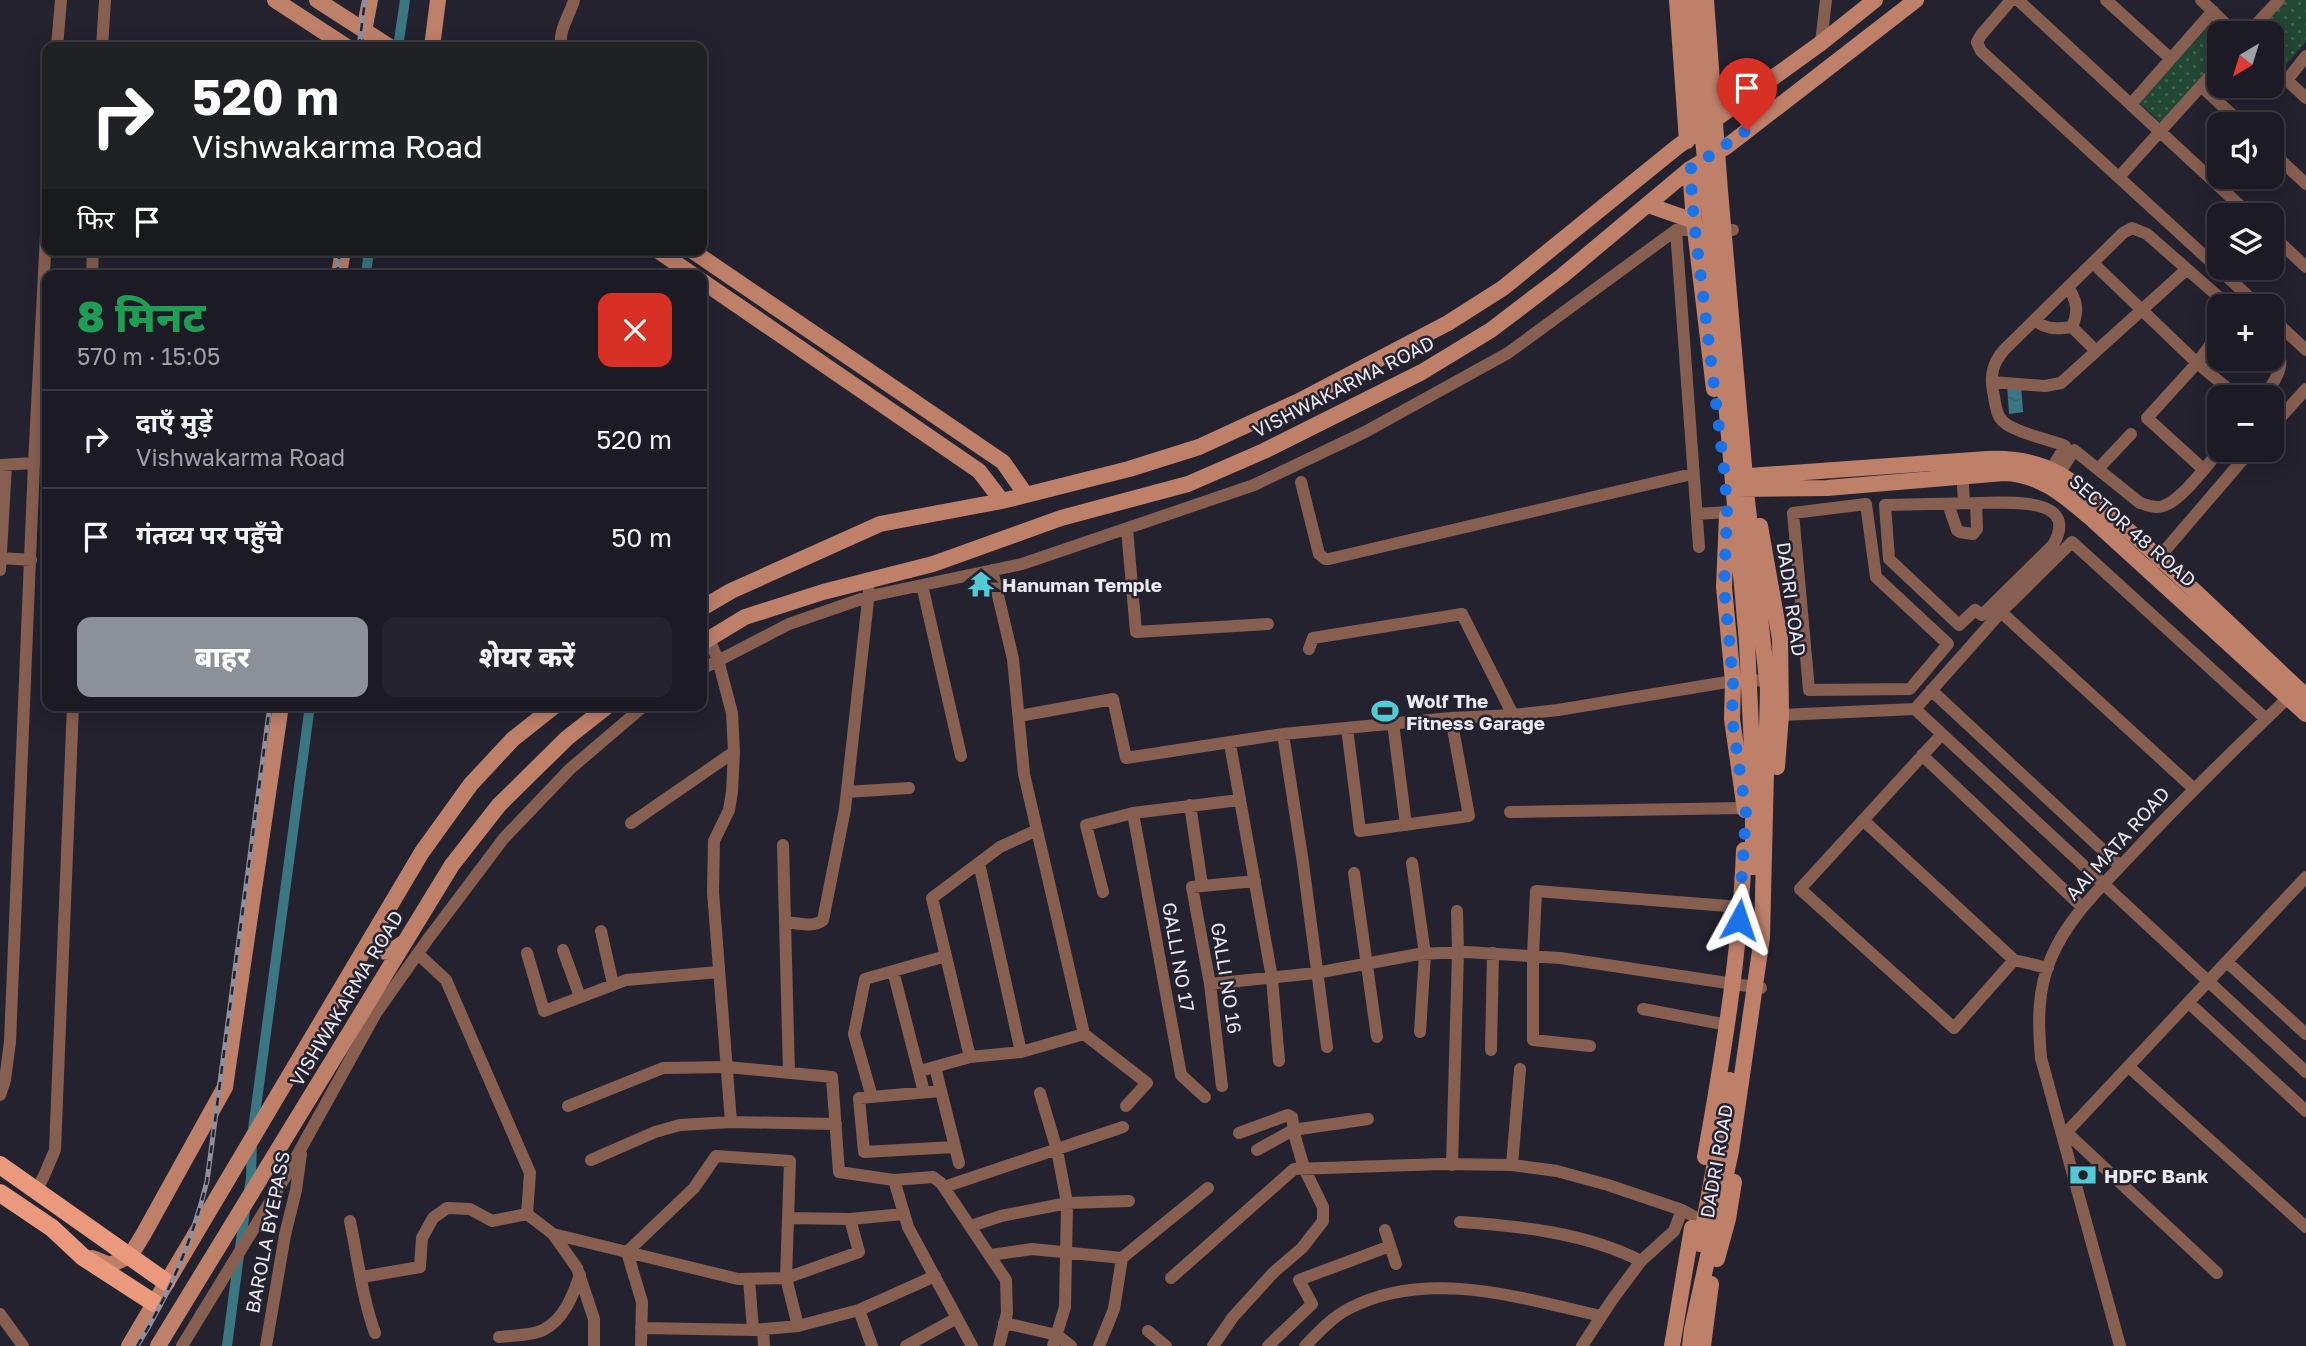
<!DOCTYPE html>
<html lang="hi">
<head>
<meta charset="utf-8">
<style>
	body { margin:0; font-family:"Golos Text","Noto Sans Devanagari",sans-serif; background:#25232c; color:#f1f3f6; height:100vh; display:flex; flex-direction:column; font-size:26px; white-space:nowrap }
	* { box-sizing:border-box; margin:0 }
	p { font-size:23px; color:#a0a1a6 }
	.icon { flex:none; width:38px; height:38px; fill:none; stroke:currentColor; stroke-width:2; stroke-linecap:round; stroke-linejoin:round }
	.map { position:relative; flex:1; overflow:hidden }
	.drawer { position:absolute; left:42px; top:270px; width:665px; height:441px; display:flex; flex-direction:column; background:#1c1a24; border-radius:14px; box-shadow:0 4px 18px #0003,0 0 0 2px #3a3841 }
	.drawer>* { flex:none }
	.banner { position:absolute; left:42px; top:42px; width:665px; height:214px; border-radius:14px; box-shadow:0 4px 18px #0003,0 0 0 2px #3a3841; background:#202124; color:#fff; overflow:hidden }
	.needle { width:46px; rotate:218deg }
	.fabs { position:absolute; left:2207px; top:21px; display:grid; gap:14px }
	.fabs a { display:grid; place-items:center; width:77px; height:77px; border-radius:14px; background:#1c1a24; box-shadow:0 4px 18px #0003,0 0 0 2px #3a3841; font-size:35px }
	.pin { position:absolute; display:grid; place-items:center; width:60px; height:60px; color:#fff; margin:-72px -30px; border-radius:50% 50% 50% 0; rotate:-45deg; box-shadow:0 0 7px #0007 }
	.pin .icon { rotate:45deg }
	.me { position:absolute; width:77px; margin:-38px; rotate:5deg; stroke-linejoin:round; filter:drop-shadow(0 0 5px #0008) }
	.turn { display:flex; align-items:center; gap:24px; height:147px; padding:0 35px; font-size:32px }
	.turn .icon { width:91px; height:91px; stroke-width:2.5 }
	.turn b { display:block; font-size:49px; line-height:60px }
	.then { display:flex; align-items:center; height:66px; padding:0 35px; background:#0003; gap:14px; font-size:26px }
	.round { display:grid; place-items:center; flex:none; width:74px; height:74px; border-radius:14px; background:#25232c }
	.overview { display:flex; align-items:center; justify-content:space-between; height:119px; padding:0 35px }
	h1 { font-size:42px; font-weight:800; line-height:52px; color:#1e9e55 }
	.primary-button { display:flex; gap:14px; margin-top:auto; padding:14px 35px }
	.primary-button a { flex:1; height:80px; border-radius:14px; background:#8c9099; color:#fff; font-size:28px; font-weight:800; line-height:80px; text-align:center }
	.primary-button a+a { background:#25232c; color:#f1f3f6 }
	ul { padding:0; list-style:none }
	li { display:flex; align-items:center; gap:21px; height:98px; padding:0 35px; border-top:2px solid #3a3841 }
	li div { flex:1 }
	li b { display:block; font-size:26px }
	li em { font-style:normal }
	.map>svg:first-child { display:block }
	.park { fill:url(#park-dots) }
	.water { fill:url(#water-ripples) }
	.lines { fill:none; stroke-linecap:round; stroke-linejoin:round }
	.canal { stroke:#3a7782; stroke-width:10 }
	.street { stroke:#875f51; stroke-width:12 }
	.secondary { stroke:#bf806a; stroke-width:16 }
	.primary { stroke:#eb997c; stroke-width:18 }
	.rail-casing { stroke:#918f9a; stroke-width:5 }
	.rail { stroke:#252230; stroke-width:2.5; stroke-dasharray:8; stroke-linecap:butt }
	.route { stroke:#1a73e8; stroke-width:12; stroke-dasharray:0 21.6 }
	.labels { text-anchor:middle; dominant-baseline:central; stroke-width:5; stroke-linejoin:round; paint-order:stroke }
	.street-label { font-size:19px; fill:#eae9f2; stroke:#252230 }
	.poi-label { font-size:19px; font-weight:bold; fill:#eae9f2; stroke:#252230; text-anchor:start }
</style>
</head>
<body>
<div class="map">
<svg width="2306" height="1346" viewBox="0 0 2306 1346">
	<defs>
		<pattern id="park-dots" width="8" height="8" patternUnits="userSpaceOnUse" patternTransform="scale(1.75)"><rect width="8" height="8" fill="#224733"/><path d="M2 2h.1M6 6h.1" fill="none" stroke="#426251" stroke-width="1.8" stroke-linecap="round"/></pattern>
		<pattern id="water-ripples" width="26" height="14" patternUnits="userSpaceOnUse" patternTransform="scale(1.75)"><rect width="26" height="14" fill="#3a7782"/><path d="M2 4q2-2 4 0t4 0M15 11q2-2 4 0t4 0" fill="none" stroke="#405e66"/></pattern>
	</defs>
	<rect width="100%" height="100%" fill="#252230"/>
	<!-- park -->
	<path class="park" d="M2286,0H2306V42L2284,67L2272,55V33H2256Z
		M2211,23L2223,33H2219V59L2161,123L2139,103Z"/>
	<!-- water -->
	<path class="water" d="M2021,384L2023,412L2009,414L2007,385Z"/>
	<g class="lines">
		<!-- canal -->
		<path class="canal" d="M398,47L405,0
			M366,275L369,250
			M249,1191L251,1178L252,1137L310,705
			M227,1346L245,1210"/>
		<!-- street -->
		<path class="street" d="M2011,0L1981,35L1977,42L1981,51L2259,306
			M2018,0L2250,215
			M2106,0L2171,59
			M2201,0L2235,33
			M2248,33L2279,0
			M1821,43L1826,0
			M57,47L61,0
			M102,47L105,0
			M562,47C557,32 570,15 574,0
			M2272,66L2306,98
			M2287,80L2306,56
			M2201,86L2242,124
			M2131,104L2213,11
			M2272,152L2306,184
			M2119,177L2219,66
			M1676,230L1699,547
			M2272,235L2306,267
			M2093,263L2197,363L2238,397
			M92,275L93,250
			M2272,318L2306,350
			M2035,320C2047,330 2057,329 2072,327C2079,311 2077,301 2068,287
			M2072,327L2096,351
			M1992,382L2045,386L2061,383L2187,269
			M2264,397C2275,381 2290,361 2272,345
			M2272,427L2306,389
			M0,465L34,463
			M1962,468L1964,503
			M2098,469L2131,434
			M2203,469L2147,418L2197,363L2219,333
			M2051,470L2065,446C2049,439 2009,432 2000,418C1995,410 1995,400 1993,391C1990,374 1993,363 2004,350L2123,233L2132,228L2147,234L2229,306
			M2059,474L2074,450L2140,503C2148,505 2155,509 2163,506C2181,501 2207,465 2220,450
			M1301,482L1319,554L1325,559H1329L1692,474
			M1976,503C2004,503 2082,495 2053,545L1982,615L1975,610L1959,625L1889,559L1885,505Z
			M1866,504L1876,577L1948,644L1910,689L1809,690L1793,513Z
			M1948,504L1957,530L1960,532L1973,534L1977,529L1976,503
			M1697,514L1727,512
			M1127,529L1136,632L1268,624
			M1,558L31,560
			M2149,569L2251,450
			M0,570L6,465
			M992,570L1013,659L1024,774L1084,1034L1147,1083L1126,1106
			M922,585L961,756
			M2001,612L2193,788
			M709,639L718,660L732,713L734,752L732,792L729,810L714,841L713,892L731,1122
			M1309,649L1313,638L1462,614L1513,715
			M702,669L789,624L870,596L1022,564L1254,485L1365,432L1508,353L1676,230H1733
			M1931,690L2120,866
			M1915,709L2001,612L2072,542L2266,719
			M1781,715L1915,709L2306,1072
			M1019,716L1113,699L1126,758L1283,734L1451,718L1513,715L1558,710L1733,681L1776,680
			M1393,723L1406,825
			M1347,728L1360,831L1469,816L1451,718
			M1283,734L1303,863L1327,1047
			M1942,734L1800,889L1954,1028L2014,960
			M1230,744L1272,978L1279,1061
			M1922,755L2082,907
			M847,792L909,788
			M1190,805L1202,885
			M1510,812L1745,808
			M1133,813L1181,1075L1205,1097
			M1863,820L2014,960L2048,968
			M631,823L734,752
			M783,845L789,1073
			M979,863L1021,1052
			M1412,863L1425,954L1420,1032
			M1354,873L1377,1037
			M1103,892L1086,825L1133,813L1239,800
			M785,922C797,923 814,928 823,920L845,809L869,591
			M601,931L613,984
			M563,950L580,997
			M527,953L544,1011L626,980L719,972
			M418,954L446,980L530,1173L527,1214
			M2227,962L2306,1034
			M893,971L924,1092
			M1210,984L1316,973L1419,954L1466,952L1560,958L1761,988
			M2189,1003L2306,1111
			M1643,1009L1728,1025
			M1590,1046L1533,1040V956L1536,891L1741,907
			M1491,1050L1493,953
			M970,1057L932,898L1000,847L1037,830
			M935,1067L959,1163
			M2129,1067L2306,1227
			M920,1071L970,1057L1021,1052L1084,1034
			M1222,1086L1210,984L1192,887L1255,881
			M941,1091L859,1098L864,1152L954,1147
			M1040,1093L1057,1150L1067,1203L1065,1307L1053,1346
			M0,1095L5,1080L10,1042L34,463L47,216
			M872,1097L854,1034L865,979L946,956
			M568,1106L663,1068L727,1067L832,1077L839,1172L894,1180L908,1227L972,1346
			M2066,1132L2217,1273
			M1239,1133L1288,1115L1292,1117L1294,1130
			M2063,1136L2306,877
			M1257,1150L1293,1130L1368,1119
			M591,1160L655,1132L680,1125L731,1122L836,1124
			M1452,1165L1458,952L1457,911
			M1512,1165L1520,1069
			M894,1180L933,1177L941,1183L1006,1280L1007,1313L999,1346
			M944,1187L1123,1127
			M36,1190L43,1178L55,1150L73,705
			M788,1218L850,1219L904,1214
			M350,1221C358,1259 362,1297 375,1333
			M1460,1222C1521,1226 1586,1233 1641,1261
			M971,1226L1001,1216L1067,1203L1129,1201
			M1385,1230L1396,1264
			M553,1234L738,1279L786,1278L859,1252L850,1219
			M991,1255L1032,1249L1122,1258L1208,1188
			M362,1277L420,1267L422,1238L433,1218L447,1208L470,1209L492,1221L527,1214L553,1234L577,1268L594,1319V1346
			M1171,1278L1294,1169L1442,1164L1512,1165L1557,1171L1608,1185L1682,1210L1695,1217
			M749,1279L753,1330L798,1326
			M0,1314L23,1346
			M1004,1323L1057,1335L1071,1346
			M641,1328L753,1330
			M763,1329L764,1346
			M1148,1331L1166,1346
			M499,1337C512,1335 532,1336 543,1330C564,1320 573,1295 580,1275
			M182,1346L284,1179L376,1013L428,939L504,838L570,769L645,705
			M266,1346L285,1235L296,1190L301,1154
			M641,1346L642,1302L627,1252L694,1188L716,1156L790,1161L786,1278L798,1326L859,1310
			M872,1346L859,1310L935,1276
			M906,1346L957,1318
			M1099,1346L1114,1309L1122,1258
			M1213,1346L1233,1317L1274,1272L1302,1248L1323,1221V1207L1304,1168L1293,1130
			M1268,1346L1312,1304L1299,1280L1390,1246
			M1305,1346C1319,1332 1332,1317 1350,1308C1428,1268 1521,1298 1601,1316
			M1582,1346L1612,1300L1641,1261L1674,1231L1682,1210
			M2120,1346L2041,1058C2038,1023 2037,991 2051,958C2068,917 2102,886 2132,854C2184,798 2239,745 2294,692"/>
		<!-- secondary -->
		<path class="secondary" d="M275,0L347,47
			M317,0L390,47
			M1677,0L1687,141
			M1691,0L1747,643L1753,771V867
			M364,31L370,0
			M432,47L438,0
			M1690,169L1694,221L1714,389
			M1648,205L1694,221
			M657,250L693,275
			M691,250L1003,462L1026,495
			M339,275L343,250
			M702,281L979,471L1002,501
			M1735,477L1987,459C2011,458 2038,462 2059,474C2082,487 2102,508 2122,525C2185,579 2244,639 2306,696
			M1737,489L1827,488L2004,473C2041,474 2066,497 2093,520L2306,714
			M1727,516L1724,587L1733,681L1732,719L1745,810
			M1760,526L1780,639L1781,715L1777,767
			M702,608L731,591L880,524L1002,501L1129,469L1199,447L1299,401L1448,323L1503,288L1677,147L1821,43L1875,0
			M702,643L745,617L823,592L933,564L1061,518L1188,484L1264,451L1422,372L1491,330L1562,276L1690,169L1726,147L1916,0
			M377,929L375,943L380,951L390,952L403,943
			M1705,1157C1723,1056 1740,954 1744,850
			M1700,1244L1730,1080
			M92,1258L110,1265L130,1256L143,1235L225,1087L281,705
			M1717,1259L1728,1219L1734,1182
			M129,1346L422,852L471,784L513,739L556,705
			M158,1346L452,865L499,805L567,738L609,705
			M1672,1346L1692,1228
			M1690,1346L1692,1329L1731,1151L1762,937L1768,689L1747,500L1720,191L1706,0
			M1703,1346L1711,1284"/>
		<!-- primary -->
		<path class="primary" d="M0,1165L166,1282
			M0,1193L52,1228L83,1257L154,1303"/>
		<!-- rail casing -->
		<g class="rail-casing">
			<path id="rail" d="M359,47L365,0
				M337,275L340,250
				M137,1346C169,1295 193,1239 207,1181L270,705"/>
		</g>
		<!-- rail -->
		<use href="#rail" class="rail"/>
	</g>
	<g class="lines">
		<!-- route -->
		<path class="route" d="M1739,920L1746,813L1732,719L1733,681L1724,587L1727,512L1725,477L1694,221L1690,169L1747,130"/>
	</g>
	<!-- icons -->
	<defs>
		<g id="temple-bare" transform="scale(2.1)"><path d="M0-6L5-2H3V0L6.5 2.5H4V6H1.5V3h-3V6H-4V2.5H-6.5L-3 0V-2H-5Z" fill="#52cbd7" stroke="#252230" stroke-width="2.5" paint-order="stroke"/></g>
		<g id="stadium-bare" transform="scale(2.1)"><path d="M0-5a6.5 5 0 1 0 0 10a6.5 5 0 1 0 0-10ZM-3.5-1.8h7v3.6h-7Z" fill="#52cbd7" stroke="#252230" stroke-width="2.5" paint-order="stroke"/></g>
		<g id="bank-bare" transform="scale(2.1)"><path d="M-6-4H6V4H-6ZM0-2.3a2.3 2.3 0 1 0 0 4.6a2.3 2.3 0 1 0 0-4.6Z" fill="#52cbd7" stroke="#252230" stroke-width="2.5" paint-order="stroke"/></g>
	</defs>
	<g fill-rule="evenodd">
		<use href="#temple-bare" x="981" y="584"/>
		<use href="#stadium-bare" x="1385" y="711"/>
		<use href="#bank-bare" x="2083" y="1175"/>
	</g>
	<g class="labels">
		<!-- street labels -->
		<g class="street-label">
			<text transform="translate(1343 386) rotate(-27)">VISHWAKARMA ROAD</text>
			<text transform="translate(2133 530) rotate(41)">SECTOR 48 ROAD</text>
			<text transform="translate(1792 599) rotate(82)">DADRI ROAD</text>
			<text transform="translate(2117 843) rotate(-48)">AAI MATA ROAD</text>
			<text transform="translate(1179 957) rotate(80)">GALLI NO 17</text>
			<text transform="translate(1227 978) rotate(81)">GALLI NO 16</text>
			<text transform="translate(346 998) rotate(-59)">VISHWAKARMA ROAD</text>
			<text transform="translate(1716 1161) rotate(-80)">DADRI ROAD</text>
			<text transform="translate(267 1232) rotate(-79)">BAROLA BYEPASS</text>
		</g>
		<!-- poi labels -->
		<g class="poi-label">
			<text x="1002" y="584">Hanuman Temple</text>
			<text x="1406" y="700">Wolf The<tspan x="1406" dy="22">Fitness Garage</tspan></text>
			<text x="2104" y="1175">HDFC Bank</text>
		</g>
	</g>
</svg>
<div class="fabs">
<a><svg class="needle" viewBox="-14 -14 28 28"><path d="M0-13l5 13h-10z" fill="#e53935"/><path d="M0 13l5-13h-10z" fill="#a0a1a6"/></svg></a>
<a><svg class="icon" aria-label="sound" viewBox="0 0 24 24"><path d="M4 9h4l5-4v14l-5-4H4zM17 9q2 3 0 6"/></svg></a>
<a><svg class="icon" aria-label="layers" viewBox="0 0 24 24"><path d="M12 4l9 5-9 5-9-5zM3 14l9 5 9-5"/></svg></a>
<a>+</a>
<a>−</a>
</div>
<div class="pin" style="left:1747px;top:130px;background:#d93025"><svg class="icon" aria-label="arrive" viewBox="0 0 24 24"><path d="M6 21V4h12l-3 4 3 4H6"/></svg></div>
<svg class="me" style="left:1739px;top:920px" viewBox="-20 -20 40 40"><path d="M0-17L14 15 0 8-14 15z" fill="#1a73e8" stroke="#fff" stroke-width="4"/></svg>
<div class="banner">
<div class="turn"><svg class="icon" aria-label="right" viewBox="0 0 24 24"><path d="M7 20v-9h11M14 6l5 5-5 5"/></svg><div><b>520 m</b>Vishwakarma Road</div></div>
<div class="then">फिर<svg class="icon" aria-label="arrive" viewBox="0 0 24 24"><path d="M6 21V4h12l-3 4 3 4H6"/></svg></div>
</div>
<section class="drawer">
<div class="overview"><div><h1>8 मिनट</h1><p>570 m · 15:05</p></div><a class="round" style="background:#d93025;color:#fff"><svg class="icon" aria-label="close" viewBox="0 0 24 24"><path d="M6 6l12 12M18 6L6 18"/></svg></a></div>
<ul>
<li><svg class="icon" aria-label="right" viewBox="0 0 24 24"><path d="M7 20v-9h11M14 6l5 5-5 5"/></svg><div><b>दाएँ मुड़ें</b><p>Vishwakarma Road</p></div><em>520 m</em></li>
<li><svg class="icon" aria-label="arrive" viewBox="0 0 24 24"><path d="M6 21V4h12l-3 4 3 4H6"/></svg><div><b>गंतव्य पर पहुँचे</b></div><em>50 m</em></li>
</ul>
<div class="primary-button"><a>बाहर</a><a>शेयर करें</a></div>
</section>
</div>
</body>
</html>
